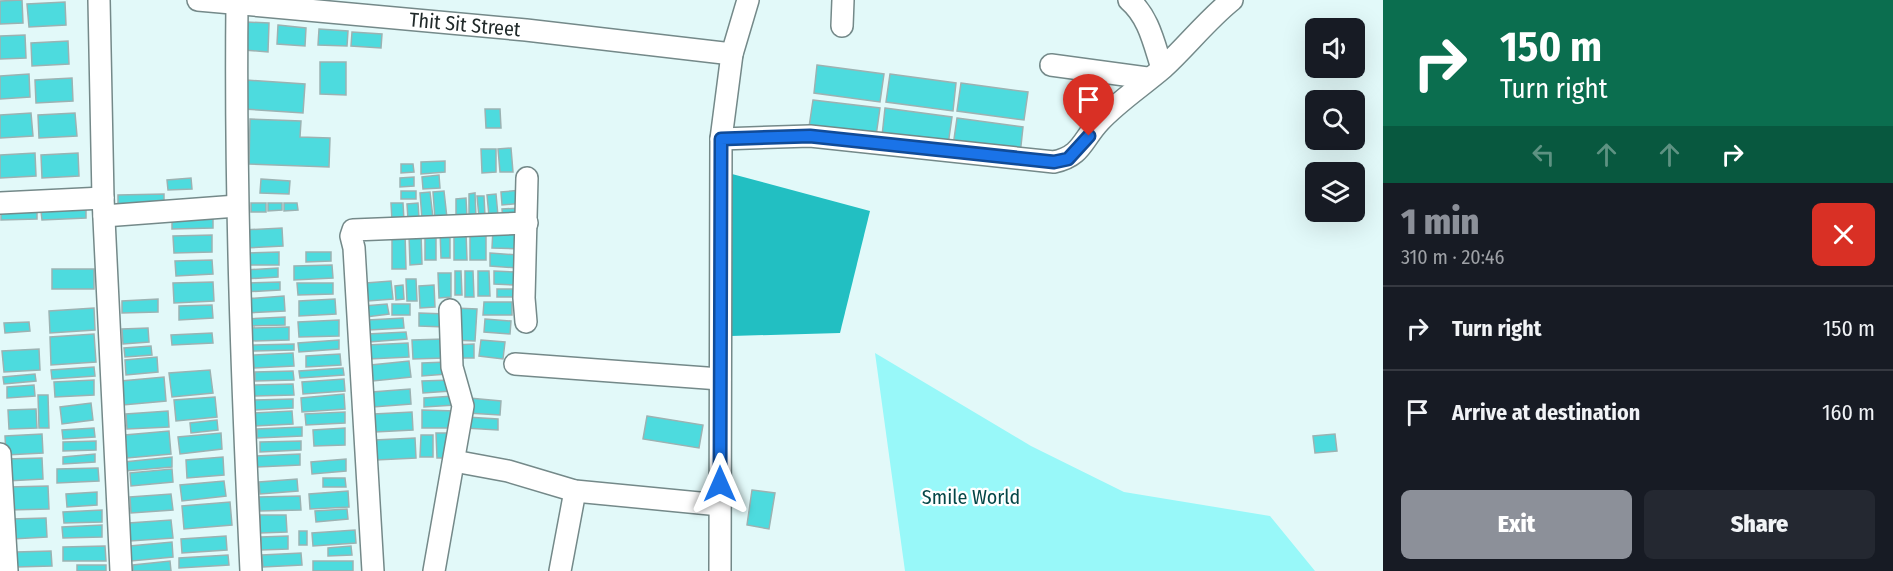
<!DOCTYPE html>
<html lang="en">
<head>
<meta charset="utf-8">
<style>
	body { margin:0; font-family:"Fira Sans Condensed",sans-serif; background:#242831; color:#f1f3f6; height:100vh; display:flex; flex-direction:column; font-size:22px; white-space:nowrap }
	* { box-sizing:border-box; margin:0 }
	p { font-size:20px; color:#9ea1a6 }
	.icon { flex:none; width:33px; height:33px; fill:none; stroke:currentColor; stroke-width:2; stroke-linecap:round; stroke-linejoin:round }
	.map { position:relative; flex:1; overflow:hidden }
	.sheet { display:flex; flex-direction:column; background:#171b24; width:510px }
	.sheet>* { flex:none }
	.hud { background:#0b6e4f; color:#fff; overflow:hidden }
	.controls { position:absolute; left:1305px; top:18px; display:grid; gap:12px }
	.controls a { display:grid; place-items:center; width:60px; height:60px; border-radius:9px; background:#171b24; box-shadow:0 6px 24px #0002; font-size:30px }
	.pin { position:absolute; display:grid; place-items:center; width:51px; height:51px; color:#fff; margin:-62px -26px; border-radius:50% 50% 50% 0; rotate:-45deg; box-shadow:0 0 6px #0007 }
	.pin .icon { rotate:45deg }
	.me { position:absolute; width:66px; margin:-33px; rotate:0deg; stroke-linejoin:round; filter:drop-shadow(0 0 4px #0008) }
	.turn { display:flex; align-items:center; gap:21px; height:126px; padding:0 18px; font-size:27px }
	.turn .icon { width:78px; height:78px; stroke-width:2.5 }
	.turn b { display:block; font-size:42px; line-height:51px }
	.lanes { display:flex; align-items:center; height:57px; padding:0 18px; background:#0003; justify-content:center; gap:30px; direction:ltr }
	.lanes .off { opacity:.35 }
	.round { display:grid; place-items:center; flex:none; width:63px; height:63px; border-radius:9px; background:#242831 }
	.headline { display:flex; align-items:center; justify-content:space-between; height:102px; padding:0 18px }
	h1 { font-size:36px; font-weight:800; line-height:45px; color:#8c9099 }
	.button { display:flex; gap:12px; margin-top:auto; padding:12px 18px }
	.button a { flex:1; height:69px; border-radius:9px; background:#8c9099; color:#fff; font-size:24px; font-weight:800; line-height:69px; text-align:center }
	.button a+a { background:#242831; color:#f1f3f6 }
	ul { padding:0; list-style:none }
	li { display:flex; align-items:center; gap:18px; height:84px; padding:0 18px; border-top:2px solid #363941 }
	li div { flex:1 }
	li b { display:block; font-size:22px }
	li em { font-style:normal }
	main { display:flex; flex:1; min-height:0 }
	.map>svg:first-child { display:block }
	.green { fill:#98f8f9 }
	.water { fill:#22bfc2 }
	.building { fill:#4ddbde; stroke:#9cb2b2; stroke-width:1.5 }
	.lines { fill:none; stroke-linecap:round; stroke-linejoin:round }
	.minor-casing { stroke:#748989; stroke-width:24 }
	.minor { stroke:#fff; stroke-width:21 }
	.route-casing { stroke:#114b97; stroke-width:15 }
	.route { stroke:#1a73e8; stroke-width:10 }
	.labels { text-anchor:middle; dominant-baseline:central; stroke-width:4.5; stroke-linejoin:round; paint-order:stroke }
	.street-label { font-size:20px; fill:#202929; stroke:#fff }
	.park-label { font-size:20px; fill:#044748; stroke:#fff }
</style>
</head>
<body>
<main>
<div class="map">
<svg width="1383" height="571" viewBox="0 0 1383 571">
	<rect width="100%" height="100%" fill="#e2f9f9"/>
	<!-- green -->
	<path class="green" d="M875,353L1031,446L1124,492L1270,516L1315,571H905Z"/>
	<!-- water -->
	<path class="water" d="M732,174L870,211L840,333L731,336Z"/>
	<!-- building -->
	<path class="building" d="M22,0L23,23L0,24V1Z
		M65,2L66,25L29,27L27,4Z
		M246,22L269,23L268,52L244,50Z
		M278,25L306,28L305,46L277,44Z
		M319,29L348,31L347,46L318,45Z
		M352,32L382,34L381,48L351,46Z
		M25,35L26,58L0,59V36Z
		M68,41L69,64L32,66L31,43Z
		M320,62H346V95L320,94Z
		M817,65L884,74L880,102L814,93Z
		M29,74L30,97L0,99V76Z
		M890,74L956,83L953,111L886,102Z
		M72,78L73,101L36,103L35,80Z
		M246,80L305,84L303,113L244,109Z
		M961,83L1028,92L1024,120L957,111Z
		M813,100L880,108L876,136L809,127Z
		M885,108L952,117L948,145L882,136Z
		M485,109H500L501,128H486Z
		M31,113L33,136L0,138V115Z
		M75,113L77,136L39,138L38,115Z
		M957,118L1023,127L1020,155L953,146Z
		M250,119L301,121L300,137L330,138L329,167L249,164Z
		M511,148L513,172H500L498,149Z
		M481,149H496V172L482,173Z
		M35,153L36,176L0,178V155Z
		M78,153L79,176L42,178L41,155Z
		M445,161V172L421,174V162Z
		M401,164H413L414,172L401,173Z
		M439,175L440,188L423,189L422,177Z
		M414,177V186L400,187V178Z
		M191,178L192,189L168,190L167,180Z
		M261,179L290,181L289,194L260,193Z
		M522,190L523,203L502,205L501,192Z
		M401,191H416V199H401Z
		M444,191L447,218L435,219L433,192Z
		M430,192L433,218L422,219L420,193Z
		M475,193L476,218H469V194Z
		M164,194V208L118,209V195Z
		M496,194L498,216H489L487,195Z
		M477,196H484L485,216L479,217Z
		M466,198L467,218H456V199Z
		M251,203H266V212H251Z
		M268,203H282V210L268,211Z
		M284,203H297L298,210L284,211Z
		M391,203H403L404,221H392Z
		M418,203L419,218L408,219L407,204Z
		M523,208L524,220L503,221L502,209Z
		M37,209V219L1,220V211Z
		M86,209V218L42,220L41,211Z
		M213,213V228L172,229V215Z
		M282,228L283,246L244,248L243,230Z
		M493,228L522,230L521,249L492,248Z
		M425,231H436V260H425Z
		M440,231L450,232V258H441Z
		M470,232H486V260H470Z
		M392,233H405L406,269H392Z
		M454,233H466L467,260H454Z
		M421,234L422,264L410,265L409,235Z
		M212,235V252L174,253L173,236Z
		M279,252V265H246V253Z
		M306,252H331V261L306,262Z
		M490,253L518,255V268L490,266Z
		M212,260L213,274L176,276L175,261Z
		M332,265L333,278L294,280V266Z
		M278,268V277L245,279V270Z
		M52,269H94V289H52Z
		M455,271H461L462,295H455Z
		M465,271H473L474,297H465Z
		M478,271H489L490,296H478Z
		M494,271L516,272V285L494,284Z
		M438,273H451V297L439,298Z
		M406,279H416L417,301H407Z
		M391,281L393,299L368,301L366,283Z
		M213,282L214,301L174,303L173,283Z
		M280,282V290L244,292V283Z
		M297,283H333V294L298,295Z
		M403,285L404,299L396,300L395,286Z
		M434,285L435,307L420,308L419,286Z
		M497,289H516V297H497Z
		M284,296L285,311L244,313L243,299Z
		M158,299V312L122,313V301Z
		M335,299L336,314L299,316V301Z
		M484,302H512V315H483Z
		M387,304L389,314L366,317L364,306Z
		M392,304H410V315H392Z
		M212,305L213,318L179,320V306Z
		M94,308L95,330L50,333L49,311Z
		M454,308L477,309L475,341L453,340Z
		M419,313L446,314L445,327L419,326Z
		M285,317V325L244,326V319Z
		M403,318L404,328L369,330L368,320Z
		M485,319L511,321L510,334L484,332Z
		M339,320V336L299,337L298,322Z
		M29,322L30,331L5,333L4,323Z
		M289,327V340L250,341V328Z
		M148,328L149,342L123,344L122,329Z
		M406,332L407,339L369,342L368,334Z
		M212,333L213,343L172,345L171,335Z
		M94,334L96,362L51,365L50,337Z
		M444,339V358L413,359L412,340Z
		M339,340V349L299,352L298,343Z
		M481,340L505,342L503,359L479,356Z
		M408,343L409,357L369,359L368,345Z
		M294,344V350L251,351V345Z
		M474,344V358H454V345Z
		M151,346L152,355L125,357L124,348Z
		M39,349L40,370L4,372L2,351Z
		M293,353L294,366L254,368L253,355Z
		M340,354L341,365L306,367V356Z
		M157,357L158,372L126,375L125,360Z
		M409,361L411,377L373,381L371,365Z
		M446,362L447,374L422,376V363Z
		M94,367L95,376L52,379L51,370Z
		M343,368L344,375L300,378L299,371Z
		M210,370L213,393L172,397L169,373Z
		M293,371L294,380L255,381V372Z
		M35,374L36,381L4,384L3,377Z
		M164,377L166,401L123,405L121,381Z
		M344,379L345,391L303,394L302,382Z
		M94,380V395L55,397L54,382Z
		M450,380L451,391L423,393L422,381Z
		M293,384L294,395L254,396V385Z
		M34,385L35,396L7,398V387Z
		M410,389L411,404L373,407L372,392Z
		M344,394L345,409L302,412L301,398Z
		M38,395H48L49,428H39Z
		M454,396L455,405L424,407V398Z
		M215,397L217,417L176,421L174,400Z
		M469,398L501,401L500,415L468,413Z
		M293,399V408L254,410V400Z
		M91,403L93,420L62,424L60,407Z
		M36,409L37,428L9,429L8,410Z
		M422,410L456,411V428H422Z
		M168,411L169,427L127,429L126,414Z
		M292,411L293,424L253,426V413Z
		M345,412V423L306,425L305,414Z
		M412,412L413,430L375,432L374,414Z
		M647,416L703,425L699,448L643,439Z
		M466,417L498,419V430L465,428Z
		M217,420L218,430L191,433L190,423Z
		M302,427V436L257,438V429Z
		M94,428L95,437L63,439L62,430Z
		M345,428V445L314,446L313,430Z
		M169,431L171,454L127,458L125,435Z
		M221,433L222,449L180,454L178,437Z
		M436,433H450L451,458H437Z
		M42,434L43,453L6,455L5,436Z
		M1335,434L1337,451L1315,453L1313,436Z
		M421,435H433V457H420Z
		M415,438L416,458L376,460L375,440Z
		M96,441V450L63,451V442Z
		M301,441V450L260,452V442Z
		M95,454V462L63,464V457Z
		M300,454V465L257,467L256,456Z
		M172,457V467L125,471L124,462Z
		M223,457L224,475L187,478L186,460Z
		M42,458L43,479L7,481L6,459Z
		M346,459V471L312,474L311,462Z
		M98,468L99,481L57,483V469Z
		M172,469L173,482L131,486L130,473Z
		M323,478H345L346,487H323Z
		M297,479L298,491L260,494L259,482Z
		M224,481L226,496L182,501L180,485Z
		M48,486L49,509L9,510L8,487Z
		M752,490L775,493L769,529L747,525Z
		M348,491L349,507L310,509L309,494Z
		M97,492V505L67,507L66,494Z
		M171,494L173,510L131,513L130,497Z
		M300,496L301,510L260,511L259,497Z
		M230,502L232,525L184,529L182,506Z
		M347,509L348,519L316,522L315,511Z
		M102,510V522L64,523L63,512Z
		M260,515H286L287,532L260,533Z
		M46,518L47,537L12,539L11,519Z
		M171,520L173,538L130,541L129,523Z
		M102,525V537L63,538L62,527Z
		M355,530L356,543L313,546L312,533Z
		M299,531H307V545H299Z
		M226,536L227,550L182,553L181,539Z
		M288,536V549L261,550V537Z
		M172,542L173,557L131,561L130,546Z
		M105,546L106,561H63V547Z
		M351,546L352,555L328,556V548Z
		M51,551L52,566L16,567V552Z
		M301,553L302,565L263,567L262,555Z
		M228,555L229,565L179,568V558Z
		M170,561L171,571H133V565Z
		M313,561H353V571H313Z
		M77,565H106V571H77Z"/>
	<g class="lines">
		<!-- minor casing -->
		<g class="minor-casing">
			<g id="minor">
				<path d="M99,0L103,198L121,571"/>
				<path id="s1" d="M198,0L526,30L732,54"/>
				<path d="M1129,0C1149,17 1154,44 1162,68"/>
				<path d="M237,4C235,193 242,382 251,571"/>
				<path d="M842,26L843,0"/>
				<path d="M1051,65L1147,78"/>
				<path d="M721,139L810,136L1054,162C1082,156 1082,140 1100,121C1119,101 1142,86 1163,68C1187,46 1207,20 1232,0"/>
				<path d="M0,203L103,198"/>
				<path d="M104,216L237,206"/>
				<path d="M526,322L524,298L527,178"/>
				<path d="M515,364L720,379"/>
				<path d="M0,454L7,571"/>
				<path d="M454,461L508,471L575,491L720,505"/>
				<path d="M373,571L354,248L351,236L353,230L527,223"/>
				<path d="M434,571L463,406L452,367L450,310"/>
				<path d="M560,571L575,491"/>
				<path d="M720,571L721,139L732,54L748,0"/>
			</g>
		</g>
		<!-- minor -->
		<use href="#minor" class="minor"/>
	</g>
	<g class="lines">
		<!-- route casing -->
		<g class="route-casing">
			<path id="route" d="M720,484L721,139L810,136L1054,162L1068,159L1089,136"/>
		</g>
		<!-- route -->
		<use href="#route" class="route"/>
	</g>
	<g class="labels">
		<!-- street labels -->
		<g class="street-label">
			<text stroke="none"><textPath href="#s1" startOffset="268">Thit Sit Street</textPath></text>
		</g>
		<!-- park labels -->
		<g class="park-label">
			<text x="971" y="497">Smile World</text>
		</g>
	</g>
</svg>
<div class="controls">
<a><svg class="icon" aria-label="sound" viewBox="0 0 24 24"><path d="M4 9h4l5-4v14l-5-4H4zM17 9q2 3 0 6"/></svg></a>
<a><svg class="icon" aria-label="search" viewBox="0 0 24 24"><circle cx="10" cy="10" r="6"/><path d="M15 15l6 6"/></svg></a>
<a><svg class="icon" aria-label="layers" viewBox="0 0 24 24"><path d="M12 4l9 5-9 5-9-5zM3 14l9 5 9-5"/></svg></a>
</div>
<div class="pin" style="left:1089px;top:136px;background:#d93025"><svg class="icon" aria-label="arrive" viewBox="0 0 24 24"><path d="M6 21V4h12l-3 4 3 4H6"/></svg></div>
<svg class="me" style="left:720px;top:484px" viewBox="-20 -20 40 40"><path d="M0-17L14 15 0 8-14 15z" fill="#1a73e8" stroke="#fff" stroke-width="4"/></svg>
</div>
<section class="sheet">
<div class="hud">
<div class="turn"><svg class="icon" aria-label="right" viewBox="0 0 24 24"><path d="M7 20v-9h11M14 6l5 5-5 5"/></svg><div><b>150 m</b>Turn right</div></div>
<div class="lanes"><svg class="icon off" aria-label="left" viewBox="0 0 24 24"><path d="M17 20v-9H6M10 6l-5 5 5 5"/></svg><svg class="icon off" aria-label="ahead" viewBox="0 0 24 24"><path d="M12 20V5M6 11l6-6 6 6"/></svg><svg class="icon off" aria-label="ahead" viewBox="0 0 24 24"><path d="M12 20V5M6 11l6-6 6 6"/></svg><svg class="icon" aria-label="right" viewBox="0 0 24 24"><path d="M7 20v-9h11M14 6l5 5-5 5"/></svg></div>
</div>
<div class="headline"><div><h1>1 min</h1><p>310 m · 20:46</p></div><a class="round" style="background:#d93025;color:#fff"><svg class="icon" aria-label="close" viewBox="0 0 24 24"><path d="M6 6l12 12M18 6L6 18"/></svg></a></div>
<ul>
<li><svg class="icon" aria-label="right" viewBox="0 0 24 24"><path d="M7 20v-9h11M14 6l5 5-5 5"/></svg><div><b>Turn right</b></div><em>150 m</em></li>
<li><svg class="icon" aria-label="arrive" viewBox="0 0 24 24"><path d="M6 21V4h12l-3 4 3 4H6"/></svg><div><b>Arrive at destination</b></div><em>160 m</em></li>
</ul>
<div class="button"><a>Exit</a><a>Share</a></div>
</section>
</main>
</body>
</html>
